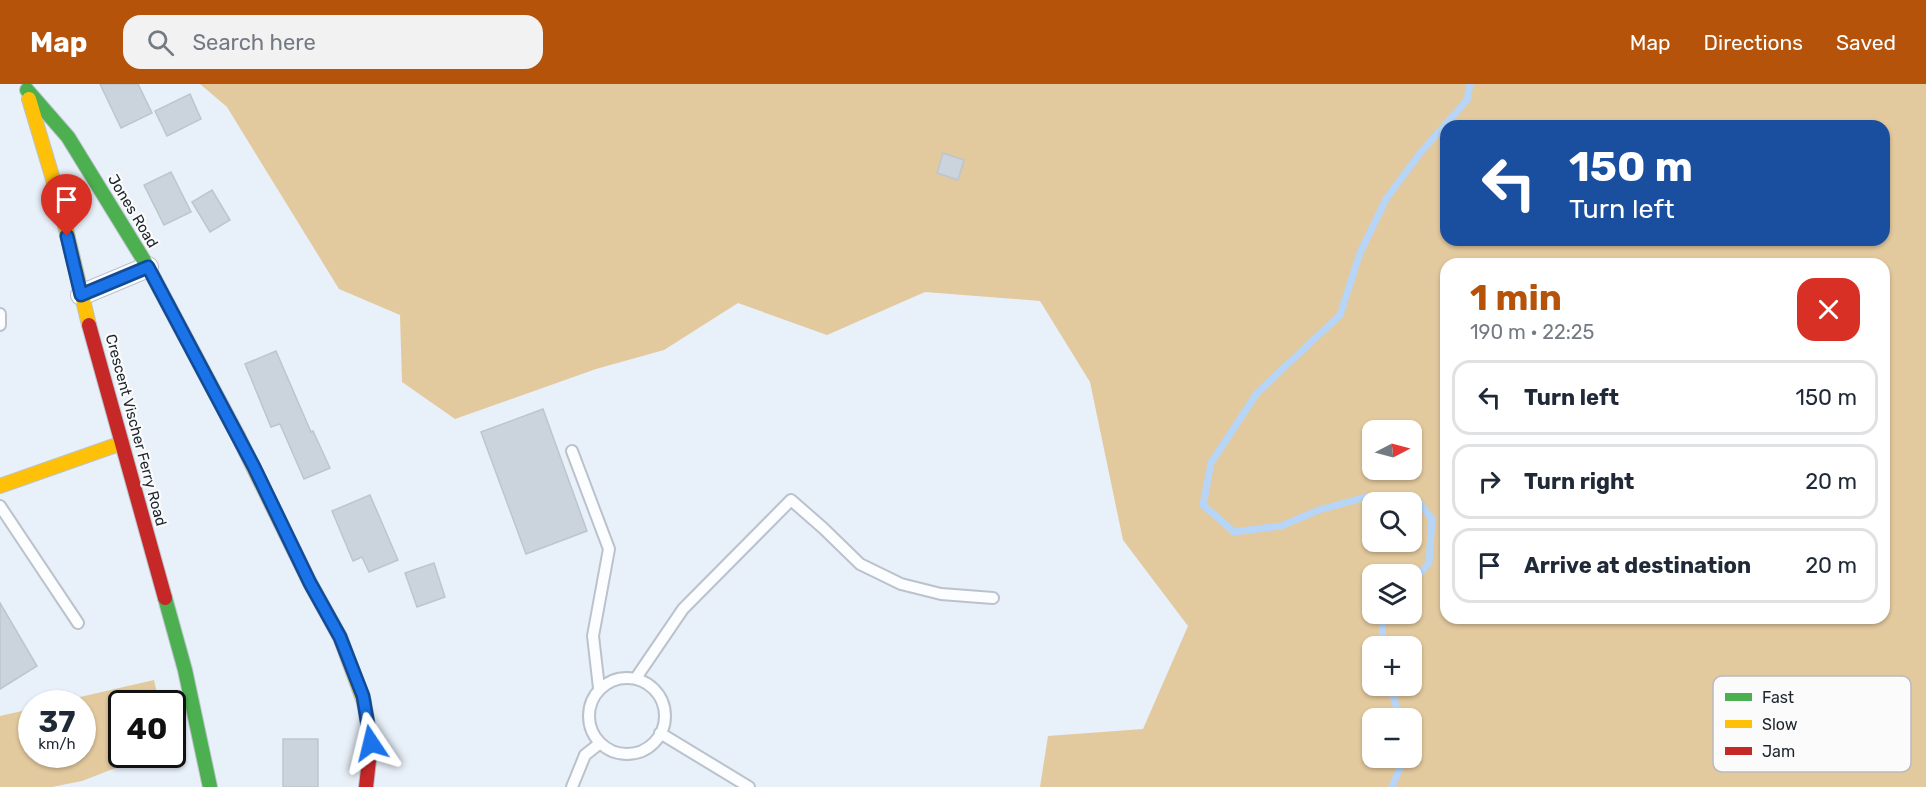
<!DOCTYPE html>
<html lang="en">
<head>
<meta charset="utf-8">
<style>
	body { margin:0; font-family:Rubik,sans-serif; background:#f2f2f3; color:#1f2937; height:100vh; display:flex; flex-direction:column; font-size:22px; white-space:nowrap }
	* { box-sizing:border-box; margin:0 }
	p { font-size:20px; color:#747a83 }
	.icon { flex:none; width:33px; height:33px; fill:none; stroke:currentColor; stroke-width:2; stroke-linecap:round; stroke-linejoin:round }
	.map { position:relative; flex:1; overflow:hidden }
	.drawer { position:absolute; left:1440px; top:174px; width:450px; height:366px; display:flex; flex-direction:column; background:#fff; border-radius:18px; box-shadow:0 2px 4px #0004 }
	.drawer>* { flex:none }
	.banner { position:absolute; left:1440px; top:36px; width:450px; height:126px; border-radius:18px; box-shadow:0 2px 4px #0004; background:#1a4fa0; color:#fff; overflow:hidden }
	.needle { width:39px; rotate:84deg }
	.fabs { position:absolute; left:1362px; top:336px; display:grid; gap:12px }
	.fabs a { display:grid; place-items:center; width:60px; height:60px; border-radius:12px; background:#fff; box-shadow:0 2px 4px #0004; font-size:30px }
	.speed { position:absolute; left:18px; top:606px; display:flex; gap:12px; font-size:30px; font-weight:700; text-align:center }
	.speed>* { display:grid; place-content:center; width:78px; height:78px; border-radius:50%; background:#fff; box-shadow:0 2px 4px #0004; line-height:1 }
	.speed small { font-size:15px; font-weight:400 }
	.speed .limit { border:3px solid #111; border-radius:9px; background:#fff; color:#111 }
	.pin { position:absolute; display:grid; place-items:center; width:51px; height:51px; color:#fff; margin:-62px -26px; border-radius:50% 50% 50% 0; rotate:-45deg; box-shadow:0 0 6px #0007 }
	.pin .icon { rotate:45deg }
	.me { position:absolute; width:66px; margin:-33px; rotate:350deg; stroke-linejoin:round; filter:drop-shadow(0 0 4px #0008) }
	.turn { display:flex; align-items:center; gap:21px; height:126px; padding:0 30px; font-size:27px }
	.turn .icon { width:78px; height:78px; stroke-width:2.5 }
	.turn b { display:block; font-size:42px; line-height:51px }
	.round { display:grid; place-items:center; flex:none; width:63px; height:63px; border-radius:18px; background:#f2f2f3 }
	.summary { display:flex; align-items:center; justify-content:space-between; height:102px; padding:0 30px }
	h1 { font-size:36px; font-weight:700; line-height:45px; color:#b45309 }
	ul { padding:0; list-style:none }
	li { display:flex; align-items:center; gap:18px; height:75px; margin:0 12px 9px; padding:0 18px; border:3px solid #e0e1e3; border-radius:18px }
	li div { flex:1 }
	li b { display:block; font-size:22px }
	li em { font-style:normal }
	header { display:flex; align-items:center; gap:36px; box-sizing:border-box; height:84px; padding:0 30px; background:#b45309; color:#fff }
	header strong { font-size:28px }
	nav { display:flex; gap:33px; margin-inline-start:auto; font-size:21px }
	.search { width:420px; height:54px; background:#f2f2f3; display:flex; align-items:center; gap:15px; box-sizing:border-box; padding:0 21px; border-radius:18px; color:#747a83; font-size:22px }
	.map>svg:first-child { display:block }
	.forest { fill:#e3c99e; fill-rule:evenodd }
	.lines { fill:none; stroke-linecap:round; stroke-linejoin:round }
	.stream { stroke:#b7d5f6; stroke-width:7 }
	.building { fill:#cbd3dc; stroke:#bdc5cd; stroke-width:1.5 }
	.lane-casing { stroke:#bbc2cb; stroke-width:14 }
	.street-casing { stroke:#bbc2cb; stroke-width:22 }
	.fast-casing { stroke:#bbc2cb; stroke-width:16 }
	.slow-casing { stroke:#bbc2cb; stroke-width:16 }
	.jam-casing { stroke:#bbc2cb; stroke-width:16 }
	.lane { stroke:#fcfdfe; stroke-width:10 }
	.street { stroke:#fcfdfe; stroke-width:20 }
	.fast { stroke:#4caf50; stroke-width:14 }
	.slow { stroke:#ffc107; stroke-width:14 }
	.jam { stroke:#c62828; stroke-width:14 }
	.route-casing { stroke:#114b97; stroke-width:15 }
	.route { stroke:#1a73e8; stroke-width:10 }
	.labels { text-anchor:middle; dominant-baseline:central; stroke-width:4.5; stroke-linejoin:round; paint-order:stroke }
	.street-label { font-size:15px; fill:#1c242d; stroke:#fbfbfb }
	.key { fill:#fbfbfb; stroke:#b8babd; stroke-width:1.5 }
	.key-label { font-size:16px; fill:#1c242d }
</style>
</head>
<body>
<header>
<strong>Map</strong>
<div class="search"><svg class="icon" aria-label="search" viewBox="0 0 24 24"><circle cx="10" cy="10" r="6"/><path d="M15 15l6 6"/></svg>Search here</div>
<nav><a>Map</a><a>Directions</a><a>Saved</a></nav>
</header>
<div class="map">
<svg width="1926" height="703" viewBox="0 0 1926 703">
	<rect width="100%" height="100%" fill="#e8f0f9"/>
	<!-- forest -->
	<path class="forest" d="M200,0H1926V703H1040L1048,652L1143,645L1188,542L1123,456L1090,298L1040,217L925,208L827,251L738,219L664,266L596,285L455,335L402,298L400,231L339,205L227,23ZM1446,42H1884V156H1446ZM1446,180H1884V534H1446ZM1372,346H1412V386H1372ZM1372,418H1412V458H1372ZM1372,490H1412V530H1372ZM1372,562H1412V602H1372ZM1372,634H1412V674H1372Z
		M154,596L159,619L122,620V670L149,671L82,697L52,703H0V632L31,625L32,670H82V620L54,619Z"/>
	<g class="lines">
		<!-- stream -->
		<path class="stream" d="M1412,498L1429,479L1432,435L1415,413H1366L1319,426L1281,442L1234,448L1203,421L1211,379L1257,309L1340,231L1360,169L1386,115L1421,68L1467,16L1470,0
			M1382,562L1383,530
			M1390,602L1400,634
			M1392,703L1404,674"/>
	</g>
	<!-- building -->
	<path class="building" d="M100,0H138L152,29L121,44Z
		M190,10L201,35L167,52L155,27Z
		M943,69L964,76L958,96L937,89Z
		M171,88L191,128L164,141L144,101Z
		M212,106L230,136L210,148L192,118Z
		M276,267L311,348L313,347L330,384L304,395L280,340L271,343L245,280Z
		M543,325L587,447L526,470L481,348Z
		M370,411L398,476L369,488L362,473L353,477L332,427Z
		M434,479L445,513L417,523L405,489Z
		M0,519L37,582L0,605Z
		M283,655H318V703H283Z"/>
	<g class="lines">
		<!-- lane casing -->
		<g class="lane-casing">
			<path id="lane" d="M0,230V241
				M572,367L609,465L593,552L599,604
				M0,422L78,539
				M589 632a38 38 0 1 1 76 0a38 38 0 1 1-76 0Z
				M636,594L683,525L791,416L823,444L860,480L901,500L941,510L993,514
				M660,649L749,703
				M572,703L585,671L599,660"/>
		</g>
		<!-- street casing -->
		<g class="street-casing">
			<path id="street" d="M81,211L148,183"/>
		</g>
		<!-- fast casing -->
		<g class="fast-casing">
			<path id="fast" d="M27,6L68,53L148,183L238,352
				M165,514L185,586L210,703"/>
		</g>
		<!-- slow casing -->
		<g class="slow-casing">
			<path id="slow" d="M29,15L58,112L89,241
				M238,352L310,499L340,553L364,618
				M0,402L122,359"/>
		</g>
		<!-- jam casing -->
		<g class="jam-casing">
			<path id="jam" d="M89,241L165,514
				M364,618L371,659L366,703"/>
		</g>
		<!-- lane -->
		<use href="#lane" class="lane"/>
		<!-- street -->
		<use href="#street" class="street"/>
		<!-- fast -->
		<use href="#fast" class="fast"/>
		<!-- slow -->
		<use href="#slow" class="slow"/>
		<!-- jam -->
		<use href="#jam" class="jam"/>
	</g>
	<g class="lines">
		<!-- route casing -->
		<g class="route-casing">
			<path id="route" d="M67,152L81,211L148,183L254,383L310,499L340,553L363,612L371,659"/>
		</g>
		<!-- route -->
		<use href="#route" class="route"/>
	</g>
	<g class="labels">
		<!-- street labels -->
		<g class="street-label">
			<text transform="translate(133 127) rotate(59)">Jones Road</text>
			<text transform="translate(136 346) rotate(75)">Crescent Vischer Ferry Road</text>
		</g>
	</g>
	<!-- legend -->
	<rect x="1713" y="592" width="198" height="96" rx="9" class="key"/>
	<rect x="1725" y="609" width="27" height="8" fill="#4caf50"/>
	<rect x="1725" y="636" width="27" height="8" fill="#ffc107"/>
	<rect x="1725" y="663" width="27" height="8" fill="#c62828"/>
	<g class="key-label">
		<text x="1762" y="619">Fast</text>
		<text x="1762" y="646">Slow</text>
		<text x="1762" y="673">Jam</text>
	</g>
</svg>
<div class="fabs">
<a><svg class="needle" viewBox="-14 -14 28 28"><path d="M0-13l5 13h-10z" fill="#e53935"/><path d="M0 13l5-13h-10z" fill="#747a83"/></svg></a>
<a><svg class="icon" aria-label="search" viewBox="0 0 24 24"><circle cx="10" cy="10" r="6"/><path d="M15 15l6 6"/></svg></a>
<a><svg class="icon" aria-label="layers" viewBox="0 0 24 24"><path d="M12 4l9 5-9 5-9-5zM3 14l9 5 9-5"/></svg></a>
<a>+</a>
<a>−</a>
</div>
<div class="speed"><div>37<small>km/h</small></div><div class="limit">40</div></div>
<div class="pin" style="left:67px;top:152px;background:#d93025"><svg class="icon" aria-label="arrive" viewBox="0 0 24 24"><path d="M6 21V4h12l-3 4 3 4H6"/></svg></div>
<svg class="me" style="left:371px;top:659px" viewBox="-20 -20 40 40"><path d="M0-17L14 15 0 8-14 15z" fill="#1a73e8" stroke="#fff" stroke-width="4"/></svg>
<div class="banner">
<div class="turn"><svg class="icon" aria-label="left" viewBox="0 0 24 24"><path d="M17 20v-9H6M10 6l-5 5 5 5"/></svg><div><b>150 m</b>Turn left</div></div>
</div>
<section class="drawer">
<div class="summary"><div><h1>1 min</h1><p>190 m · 22:25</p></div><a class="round" style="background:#d93025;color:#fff"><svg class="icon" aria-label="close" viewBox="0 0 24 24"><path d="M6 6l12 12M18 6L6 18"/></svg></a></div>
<ul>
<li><svg class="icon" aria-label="left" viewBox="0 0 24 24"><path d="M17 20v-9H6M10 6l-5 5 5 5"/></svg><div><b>Turn left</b></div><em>150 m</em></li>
<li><svg class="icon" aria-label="right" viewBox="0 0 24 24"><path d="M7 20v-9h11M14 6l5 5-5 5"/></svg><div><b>Turn right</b></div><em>20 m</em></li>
<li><svg class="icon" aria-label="arrive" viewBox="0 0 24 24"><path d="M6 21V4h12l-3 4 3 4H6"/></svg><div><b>Arrive at destination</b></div><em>20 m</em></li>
</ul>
</section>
</div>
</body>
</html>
